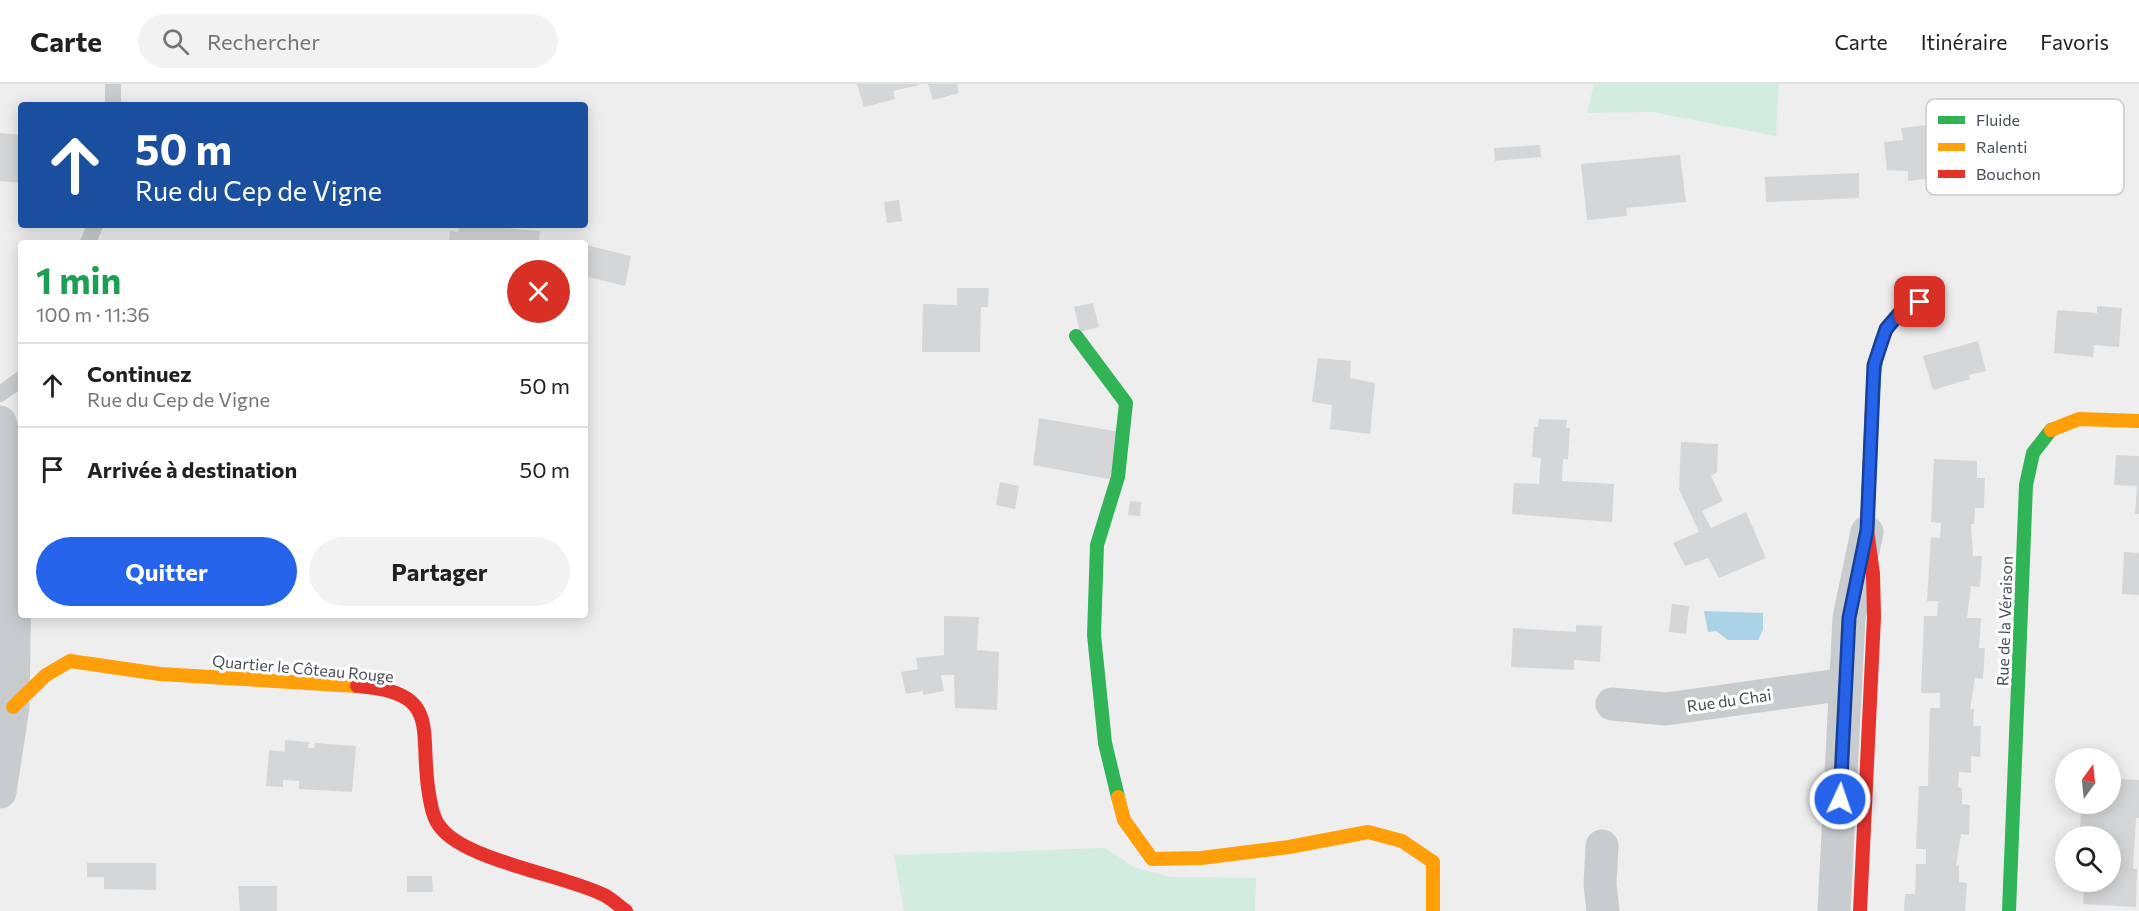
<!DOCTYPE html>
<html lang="fr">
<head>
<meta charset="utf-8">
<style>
	body { margin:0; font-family:Commissioner,sans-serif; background:#f2f2f2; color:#202124; height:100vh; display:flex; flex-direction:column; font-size:22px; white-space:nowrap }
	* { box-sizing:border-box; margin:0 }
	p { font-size:20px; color:#757577 }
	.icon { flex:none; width:33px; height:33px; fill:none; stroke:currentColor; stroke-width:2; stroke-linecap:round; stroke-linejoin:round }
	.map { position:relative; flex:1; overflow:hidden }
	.drawer { position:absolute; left:18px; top:156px; width:570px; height:378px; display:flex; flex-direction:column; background:#fff; border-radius:6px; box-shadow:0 3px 15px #0003 }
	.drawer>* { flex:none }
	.top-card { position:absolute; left:18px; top:18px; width:570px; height:126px; border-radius:6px; box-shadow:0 3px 15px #0003; background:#1a4fa0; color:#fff; overflow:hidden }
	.needle { width:39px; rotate:15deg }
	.buttons { position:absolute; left:2055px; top:664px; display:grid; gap:12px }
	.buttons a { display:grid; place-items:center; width:66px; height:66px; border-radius:50%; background:#fff; box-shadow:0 3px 15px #0003; font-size:30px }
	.pin { position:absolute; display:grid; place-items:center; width:51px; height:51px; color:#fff; margin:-26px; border-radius:12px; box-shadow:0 3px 9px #0006 }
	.me { position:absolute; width:66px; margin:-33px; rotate:3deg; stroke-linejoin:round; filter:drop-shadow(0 0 4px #0008) }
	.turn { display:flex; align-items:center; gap:21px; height:126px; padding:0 18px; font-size:27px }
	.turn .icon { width:78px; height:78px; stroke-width:2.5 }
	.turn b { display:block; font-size:42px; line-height:51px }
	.round { display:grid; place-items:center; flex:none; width:63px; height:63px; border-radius:32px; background:#f2f2f2 }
	.overview { display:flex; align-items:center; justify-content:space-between; height:102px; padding:0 18px }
	h1 { font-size:36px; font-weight:700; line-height:45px; color:#1e9e55 }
	.button { display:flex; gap:12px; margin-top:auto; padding:12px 18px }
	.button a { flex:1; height:69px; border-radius:36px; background:#2563eb; color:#fff; font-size:24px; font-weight:700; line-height:69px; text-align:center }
	.button a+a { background:#f2f2f2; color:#202124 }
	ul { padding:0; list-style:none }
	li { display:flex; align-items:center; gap:18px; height:84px; padding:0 18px; border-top:2px solid #e0e0e0 }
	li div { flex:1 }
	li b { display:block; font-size:22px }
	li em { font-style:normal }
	header { display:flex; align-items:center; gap:36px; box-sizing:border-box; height:84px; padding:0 30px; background:#fff; border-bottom:2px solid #e0e0e0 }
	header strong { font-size:28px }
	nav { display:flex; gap:33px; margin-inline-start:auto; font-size:21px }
	.search { width:420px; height:54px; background:#f2f2f2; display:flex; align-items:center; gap:15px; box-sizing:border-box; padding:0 21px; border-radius:33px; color:#757577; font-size:22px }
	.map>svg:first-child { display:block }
	.green { fill:#d3ece0 }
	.water { fill:#aad3e8 }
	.building { fill:#d5d6d8 }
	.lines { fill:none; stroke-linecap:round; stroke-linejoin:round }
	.lane { stroke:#c9cccf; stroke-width:16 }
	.street { stroke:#c9cccf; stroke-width:33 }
	.fast { stroke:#30b455; stroke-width:14 }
	.slow { stroke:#ff9f0a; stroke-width:14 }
	.jam { stroke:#e5322d; stroke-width:14 }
	.route-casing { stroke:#184099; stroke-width:15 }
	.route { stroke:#2563eb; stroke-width:10 }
	.labels { text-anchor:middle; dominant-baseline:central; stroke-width:6; stroke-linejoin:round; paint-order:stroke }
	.street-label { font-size:16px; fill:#464e58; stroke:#fff }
	.key { fill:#fff; stroke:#c8cacd; stroke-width:1.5 }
	.key-label { font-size:16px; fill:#464e58 }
</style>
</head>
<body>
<header>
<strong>Carte</strong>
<div class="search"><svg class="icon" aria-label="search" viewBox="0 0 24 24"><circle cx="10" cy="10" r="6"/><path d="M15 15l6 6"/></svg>Rechercher</div>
<nav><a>Carte</a><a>Itinéraire</a><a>Favoris</a></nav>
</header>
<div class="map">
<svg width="2139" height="827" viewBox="0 0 2139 827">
	<rect width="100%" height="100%" fill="#eee"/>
	<!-- green -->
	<path class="green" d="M1594,0H1779L1776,52L1652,28L1587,29Z
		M1105,764L1134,783L1170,793L1256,794L1255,827H904L894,771Z"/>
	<!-- water -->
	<path class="water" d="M1704,527L1763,529V546L1758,556H1728L1716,547L1708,548Z"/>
	<!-- building -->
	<path class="building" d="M857,0H919V1L893,7L895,15L864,23Z
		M928,0H957L959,9L933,16Z
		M1961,37L1964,50L2015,42L2016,54L2025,53L2029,72L2004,74V85H2000L2001,104L1969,106L1967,89L1908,97V87L1887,86L1884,58L1903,56L1901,44Z
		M0,49L21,51V99L0,97Z
		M1540,61L1541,73L1495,77L1494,64Z
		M1680,71L1686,118L1626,124L1627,132L1587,136L1581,80Z
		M1859,89V114L1766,118L1765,93Z
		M899,116L902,137L887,139L884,118Z
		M460,141L540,147L539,159H438V156L449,157L450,147L458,148Z
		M586,161L631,172L625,202L585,192Z
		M957,204H989L988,223H981L980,268H922L923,220L957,221Z
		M1093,219L1099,243L1080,248L1074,223Z
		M2097,222L2122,224L2119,263L2094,261L2093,273L2054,269L2057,226L2097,229Z
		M1978,257L1986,287L1969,291L1970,295L1933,306L1923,272Z
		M1318,274L1351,277L1350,294L1375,299L1370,350L1330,345L1332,321L1312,318Z
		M1039,334L1120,348L1114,396L1033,381Z
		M1539,335L1567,336L1566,344H1570L1568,375H1563L1562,397L1614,400L1612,438L1512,430L1514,399L1539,400L1541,374L1532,373L1534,343H1538Z
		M1681,358L1718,360L1717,388L1711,392L1723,417L1702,427L1711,444L1746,428L1766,474L1719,494L1708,474L1685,482L1673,459L1699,448L1679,405Z
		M2116,371L2139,372V430H2135L2137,402L2114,401Z
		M1934,375L1977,377V394H1985L1984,424H1975L1974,440H1971L1973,472H1982L1980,503L1971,502L1967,534H1981L1979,564H1985L1983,595L1975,594L1970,626L1974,625L1973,642H1981L1980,673L1971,672V689L1959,688L1958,703L1962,704V720L1970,721L1969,751L1961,750L1956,782L1959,781V798L1967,799L1965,827H1904L1905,810H1915L1916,780H1926V765H1916L1919,702H1928L1930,624H1940V609H1921L1924,532H1937L1938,517H1927L1931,453L1940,454L1941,439L1931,438Z
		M1000,398L1019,402L1015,425L996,421Z
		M1130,417L1141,418L1140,432L1128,431Z
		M2124,468L2139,469V511L2122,510Z
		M1672,520L1689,522L1686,550L1669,548Z
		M944,532L979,533L977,566L999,568L997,626L955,624L954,591H941L944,607L923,611V607L906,610L901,588L918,585L916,574L944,571Z
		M1576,541L1602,542L1600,578L1574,576V586L1511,583L1513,544L1576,548Z
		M285,656L309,658L308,664H314L315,659L356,662L352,708L299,705V697L283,696V703L266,702L269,666L285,668Z
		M2110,695L2139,696V734H2136L2133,785H2137L2136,823L2083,820L2084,798H2110V753H2080L2081,721L2110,720Z
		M87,779H156V806L104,805V793H87Z
		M407,792H432L433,808H407Z
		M238,802H277V827H240Z"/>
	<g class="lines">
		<!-- lane -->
		<path class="lane" d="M113,0V21
			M88,159L95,141
			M0,310L21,295"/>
		<!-- street -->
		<path class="street" d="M0,338L8,362L16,427L13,623L0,708
			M1612,620L1666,625L1846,600
			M1602,762L1600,800L1603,827
			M1834,827L1849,534L1867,448"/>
		<!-- fast -->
		<path class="fast" d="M1076,252L1126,319L1118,393L1097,461L1094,551L1105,659L1118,713
			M1872,326C1874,284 1874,235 1920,218
			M2009,827L2026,401L2033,369L2051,346"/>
		<!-- slow -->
		<path class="slow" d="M2051,346L2079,335L2139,337
			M13,623L46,591L70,577L160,590L357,602
			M1118,713L1124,736L1152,775L1201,774L1289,763L1368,748L1402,757L1433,778V827"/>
		<!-- jam -->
		<path class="jam" d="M357,602C444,608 418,646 429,710C431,722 433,735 441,744C467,777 564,791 604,811C612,815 619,822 626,827
			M1860,827L1874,533L1873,490L1867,446L1872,326"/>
	</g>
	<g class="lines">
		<!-- route casing -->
		<g class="route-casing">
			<path id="route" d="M1840,715L1849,534L1867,446L1874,281L1886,245L1904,224L1920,218"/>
		</g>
		<!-- route -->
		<use href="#route" class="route"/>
	</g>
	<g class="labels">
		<!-- street labels -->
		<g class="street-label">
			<text transform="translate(2004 537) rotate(-88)">Rue de la Véraison</text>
			<text transform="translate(303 584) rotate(5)">Quartier le Côteau Rouge</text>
			<text transform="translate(1729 616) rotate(-8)">Rue du Chai</text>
		</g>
	</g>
	<!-- legend -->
	<rect x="1926" y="15" width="198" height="96" rx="9" class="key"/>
	<rect x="1938" y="32" width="27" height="8" fill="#30b455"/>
	<rect x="1938" y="59" width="27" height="8" fill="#ff9f0a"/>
	<rect x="1938" y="86" width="27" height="8" fill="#e5322d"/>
	<g class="key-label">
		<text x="1976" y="42">Fluide</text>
		<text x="1976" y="69">Ralenti</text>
		<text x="1976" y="96">Bouchon</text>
	</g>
</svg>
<div class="buttons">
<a><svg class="needle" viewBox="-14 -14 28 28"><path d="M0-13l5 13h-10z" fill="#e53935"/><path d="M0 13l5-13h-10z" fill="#757577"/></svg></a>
<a><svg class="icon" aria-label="search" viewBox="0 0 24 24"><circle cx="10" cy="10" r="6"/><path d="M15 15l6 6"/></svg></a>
</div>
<div class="pin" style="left:1920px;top:218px;background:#d93025"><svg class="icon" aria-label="arrive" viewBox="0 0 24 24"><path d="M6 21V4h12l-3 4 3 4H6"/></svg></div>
<svg class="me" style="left:1840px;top:715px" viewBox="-20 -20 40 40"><circle r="17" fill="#2563eb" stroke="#fff" stroke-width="3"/><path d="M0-11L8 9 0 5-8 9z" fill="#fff"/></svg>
<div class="top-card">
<div class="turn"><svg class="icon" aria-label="ahead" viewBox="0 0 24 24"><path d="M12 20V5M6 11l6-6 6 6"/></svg><div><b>50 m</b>Rue du Cep de Vigne</div></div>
</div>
<section class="drawer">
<div class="overview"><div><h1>1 min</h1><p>100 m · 11:36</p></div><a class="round" style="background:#d93025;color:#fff"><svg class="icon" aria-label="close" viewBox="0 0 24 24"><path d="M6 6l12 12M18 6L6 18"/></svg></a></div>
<ul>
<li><svg class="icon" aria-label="ahead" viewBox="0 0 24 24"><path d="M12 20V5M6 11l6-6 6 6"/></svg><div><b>Continuez</b><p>Rue du Cep de Vigne</p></div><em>50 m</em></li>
<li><svg class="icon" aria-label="arrive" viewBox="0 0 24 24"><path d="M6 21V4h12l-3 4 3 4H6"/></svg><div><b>Arrivée à destination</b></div><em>50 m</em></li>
</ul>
<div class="button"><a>Quitter</a><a>Partager</a></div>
</section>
</div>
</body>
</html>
